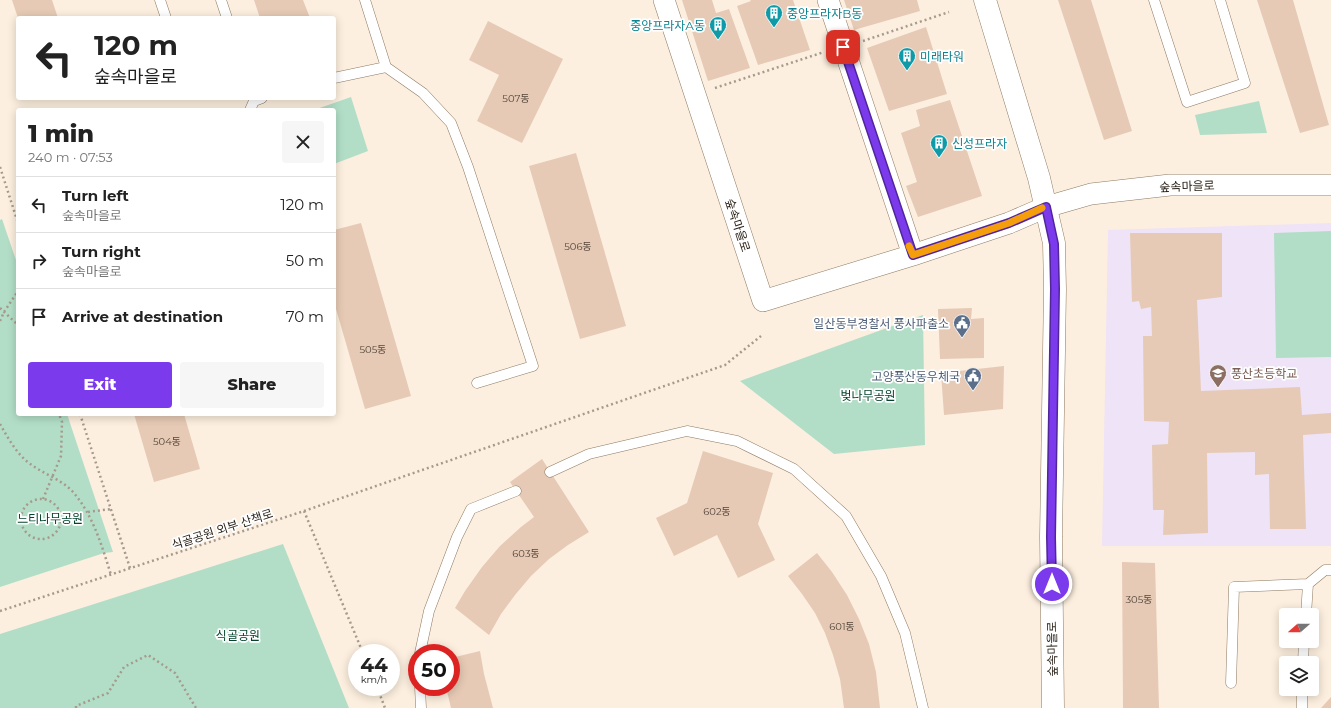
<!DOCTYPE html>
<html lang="en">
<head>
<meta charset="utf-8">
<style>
	body { margin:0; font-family:Montserrat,"Noto Sans KR",sans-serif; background:#f6f6f6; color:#222; height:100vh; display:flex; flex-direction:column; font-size:15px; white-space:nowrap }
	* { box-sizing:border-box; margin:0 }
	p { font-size:13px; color:#767676 }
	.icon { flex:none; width:22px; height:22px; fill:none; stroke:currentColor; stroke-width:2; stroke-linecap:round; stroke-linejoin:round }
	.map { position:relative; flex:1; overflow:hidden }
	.details { position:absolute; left:16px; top:108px; width:320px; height:308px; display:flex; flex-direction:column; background:#fff; border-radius:4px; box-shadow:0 2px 10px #0003 }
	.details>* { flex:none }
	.guide { position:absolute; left:16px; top:16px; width:320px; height:84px; border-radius:4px; box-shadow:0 2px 10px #0003; background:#fff; color:#222; overflow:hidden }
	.needle { width:26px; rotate:249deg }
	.tools { position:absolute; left:1279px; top:608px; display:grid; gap:8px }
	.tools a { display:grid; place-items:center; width:40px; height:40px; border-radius:4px; background:#fff; box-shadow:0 2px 10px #0003; font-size:20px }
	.speed { position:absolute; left:348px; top:644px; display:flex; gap:8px; font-size:20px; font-weight:700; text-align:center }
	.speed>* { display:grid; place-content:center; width:52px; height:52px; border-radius:50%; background:#fff; box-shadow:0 2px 10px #0003; line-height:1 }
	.speed small { font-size:10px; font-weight:400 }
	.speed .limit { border:6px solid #d22; background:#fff; color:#111 }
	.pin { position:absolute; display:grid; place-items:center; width:34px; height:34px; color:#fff; margin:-17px; border-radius:8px; box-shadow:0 2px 6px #0006 }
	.me { position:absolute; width:44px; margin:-22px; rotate:0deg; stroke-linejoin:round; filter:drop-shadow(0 0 3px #0008) }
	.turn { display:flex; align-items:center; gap:14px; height:84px; padding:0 12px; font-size:18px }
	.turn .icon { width:52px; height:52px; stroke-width:2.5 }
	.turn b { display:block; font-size:28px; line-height:34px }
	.round { display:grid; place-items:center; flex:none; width:42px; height:42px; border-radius:4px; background:#f6f6f6 }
	.summary { display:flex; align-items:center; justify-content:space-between; height:68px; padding:0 12px }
	h1 { font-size:24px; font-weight:800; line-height:30px }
	.cta { display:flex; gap:8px; margin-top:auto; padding:8px 12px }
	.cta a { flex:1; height:46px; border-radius:4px; background:#7c3aed; color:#fff; font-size:16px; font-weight:800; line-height:46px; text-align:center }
	.cta a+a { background:#f6f6f6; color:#222 }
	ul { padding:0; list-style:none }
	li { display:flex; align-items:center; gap:12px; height:56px; padding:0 12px; border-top:1px solid #e0e0e0 }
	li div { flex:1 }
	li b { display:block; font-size:15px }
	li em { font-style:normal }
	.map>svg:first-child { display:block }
	.education { fill:#eee3f7 }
	.green { fill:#b2dec7 }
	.building { fill:#e6cab5 }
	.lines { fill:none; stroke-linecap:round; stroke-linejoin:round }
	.service-casing { stroke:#8e7a62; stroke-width:11 }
	.minor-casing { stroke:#8e7a62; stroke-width:22 }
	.secondary-casing { stroke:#8e7a62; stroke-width:23 }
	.path { stroke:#a59a8d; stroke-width:2.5; stroke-dasharray:2 3; stroke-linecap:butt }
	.service { stroke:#fff; stroke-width:10 }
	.minor { stroke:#fff; stroke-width:21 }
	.secondary { stroke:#fff; stroke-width:22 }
	.route-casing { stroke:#51269a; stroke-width:10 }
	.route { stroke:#7c3aed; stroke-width:7 }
	.slow { stroke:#f59e0b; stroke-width:7 }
	.labels { text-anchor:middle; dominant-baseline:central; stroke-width:3.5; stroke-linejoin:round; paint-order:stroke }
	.number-label { font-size:10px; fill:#55483c }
	.culture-label { font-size:12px; fill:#0d838f; stroke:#fff; text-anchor:start }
	.street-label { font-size:12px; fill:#251d14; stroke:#fff }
	.service-label { font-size:12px; fill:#4e5e75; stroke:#fff; text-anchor:end }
	.education-label { font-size:12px; fill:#785e54; stroke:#fff; text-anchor:start }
	.park-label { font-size:12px; fill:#06432d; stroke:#fff }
</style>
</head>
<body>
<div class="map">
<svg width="1331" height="708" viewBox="0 0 1331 708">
	<rect width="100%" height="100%" fill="#fcefdf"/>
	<!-- education -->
	<path class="education" d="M1331,223V546H1102L1108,230Z"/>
	<!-- green -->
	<path class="green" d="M351,97L368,151L334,164V110H314Z
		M1259,101L1267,133L1200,135L1195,115Z
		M2,219L18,266V414H67L113,552L104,553L0,587V220Z
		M1331,231V357L1276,358L1274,233Z
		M923,315L925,445L834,454L740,381Z
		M283,544L349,708H0V634Z"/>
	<!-- building -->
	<path class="building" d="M12,0H52L58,18H18Z
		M254,0H303L310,18H260Z
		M682,0H712L716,13L729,9L750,68L708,81Z
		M750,0H793L810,50L758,65L737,6L751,1Z
		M844,0H917L920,11L854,30Z
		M1058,0H1091L1132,131L1104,140Z
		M1257,0H1293L1329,125L1300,133Z
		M488,21L563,59L522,143L477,121L499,75L469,60Z
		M926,27L947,94L889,111L867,48Z
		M950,100L982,196L918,217L906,186L917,182L901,133L920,126L916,110Z
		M576,153L626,326L580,339L529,166Z
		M361,223L411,396L365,409L334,302V230Z
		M1130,233H1222V297L1197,300L1201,391L1300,387L1302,415L1331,413V433L1303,435L1306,529H1270L1269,474L1255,475V452L1207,453L1208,533L1163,535L1164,510H1153L1152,445L1168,444L1169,422L1144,421L1143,336H1152L1151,307L1141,309L1139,301L1132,302Z
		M972,308L971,319L984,318V358L940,359L938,309Z
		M1004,366L1003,409L944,415L941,373Z
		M134,414H184L200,469L154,482Z
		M703,451L773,473L758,524L775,560L738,578L717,535L674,556L656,518L687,503Z
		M542,459L589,532L568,545L549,559L531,576L515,595L501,614L489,635L455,608L465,591L482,567L500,546L521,527L534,517L510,482Z
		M817,553L832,572L847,595L859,619L869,644L876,672L880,708H844L840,679L833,655L825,633L815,613L802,594L788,576Z
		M1122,562L1155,563L1159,708H1123Z
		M480,651L484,674L493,708H451L446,687H451V658Z
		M1331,697V708H1321Z"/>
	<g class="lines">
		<!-- service casing -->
		<g class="service-casing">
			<path id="service" d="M160,0L166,18
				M221,0L227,18
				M365,0L386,67
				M1154,0L1187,102L1245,83L1220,0
				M334,78L386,67L423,93L451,123L468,167L533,366L477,383
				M250,110L254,101L262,98
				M550,472L589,454L687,431L737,441L794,469L846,516L881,576L905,633L923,708
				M1306,615L1308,584L1325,570H1331
				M420,653L429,611L457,537L471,509L516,491
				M1303,663L1304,641
				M1231,683L1234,587L1308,584
				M420,687L421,708
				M1302,708V689"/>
		</g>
		<!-- minor casing -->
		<g class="minor-casing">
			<path id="minor" d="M664,0L763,301L913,255L1009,223L1046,207L1091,194L1170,185H1331
				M828,0L913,255"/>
		</g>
		<!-- secondary casing -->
		<g class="secondary-casing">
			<path id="secondary" d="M985,0L1039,178L1054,243L1055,289L1051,537L1053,708"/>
		</g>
		<!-- path -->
		<path class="path" d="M863,41L949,12
			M715,88L824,52
			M0,167L18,223
			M0,308L18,325
			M0,321L4,312L18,291
			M80,414L130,568
			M0,424C8,438 16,453 29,463C43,474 61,479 73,492C93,515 102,546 111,575
			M43,499L61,456L62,422L59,414
			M21 519a20 20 0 1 1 40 0a20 20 0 1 1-40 0Z
			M304,511L725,365L761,336
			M88,512L111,509
			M0,611L304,511L363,653
			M377,687L385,708
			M76,708V706L108,693L124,667L148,655L175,673L196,708"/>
		<!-- service -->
		<use href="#service" class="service"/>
		<!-- minor -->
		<use href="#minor" class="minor"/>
		<!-- secondary -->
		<use href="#secondary" class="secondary"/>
	</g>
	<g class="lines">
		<!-- route casing -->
		<g class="route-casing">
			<path id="route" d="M843,47L913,255L1009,223L1046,207L1054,244L1055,289L1051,537L1052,584"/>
		</g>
		<!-- route -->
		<use href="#route" class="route"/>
		<!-- slow -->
		<path class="slow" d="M909,246L913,255L1009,223L1042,208"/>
	</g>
	<!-- icons -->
	<defs>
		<g id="building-pin" transform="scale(0.9)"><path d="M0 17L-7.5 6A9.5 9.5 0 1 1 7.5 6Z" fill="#0f9aa8" stroke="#fff"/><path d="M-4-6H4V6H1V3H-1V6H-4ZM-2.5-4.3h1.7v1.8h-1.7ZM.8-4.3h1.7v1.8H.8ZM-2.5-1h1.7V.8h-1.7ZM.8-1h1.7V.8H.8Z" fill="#fff"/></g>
		<g id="civic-pin" transform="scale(0.9)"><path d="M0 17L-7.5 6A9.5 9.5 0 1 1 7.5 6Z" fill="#5c6f8a" stroke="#fff"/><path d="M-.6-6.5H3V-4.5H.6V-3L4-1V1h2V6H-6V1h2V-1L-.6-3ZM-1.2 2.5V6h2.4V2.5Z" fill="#fff"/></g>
		<g id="school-pin" transform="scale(0.9)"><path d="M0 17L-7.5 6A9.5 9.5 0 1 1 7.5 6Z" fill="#8d6e63" stroke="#fff"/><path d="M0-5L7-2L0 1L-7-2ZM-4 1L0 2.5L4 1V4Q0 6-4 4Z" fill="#fff"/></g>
	</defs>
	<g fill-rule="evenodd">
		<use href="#building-pin" x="774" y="13"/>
		<use href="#building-pin" x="718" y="25"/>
		<use href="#building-pin" x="907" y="56"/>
		<use href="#building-pin" x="939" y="143"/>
		<use href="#civic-pin" x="962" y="323"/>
		<use href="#school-pin" x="1218" y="373"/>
		<use href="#civic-pin" x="973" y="376"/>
	</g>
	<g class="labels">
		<!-- number labels -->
		<g class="number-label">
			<text x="516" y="98">507동</text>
			<text x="578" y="246">506동</text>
			<text x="373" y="349">505동</text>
			<text x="167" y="441">504동</text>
			<text x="717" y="511">602동</text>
			<text x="526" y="553">603동</text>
			<text x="1139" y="599">305동</text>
			<text x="842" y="626">601동</text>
		</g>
		<!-- culture labels -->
		<g class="culture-label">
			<text x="787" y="13">중앙프라자B동</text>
			<text x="705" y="25" text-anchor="end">중앙프라자A동</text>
			<text x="920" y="56">미래타워</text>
			<text x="952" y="143">신성프라자</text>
		</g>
		<!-- street labels -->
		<g class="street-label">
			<text transform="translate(1187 186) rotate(-2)">숲속마을로</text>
			<text transform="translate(738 225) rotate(72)">숲속마을로</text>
			<text transform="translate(222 529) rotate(-18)">식골공원 외부 산책로</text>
			<text transform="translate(1052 649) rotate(-91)">숲속마을로</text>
		</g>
		<!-- service labels -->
		<g class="service-label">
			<text x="949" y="323">일산동부경찰서 풍사파출소</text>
			<text x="960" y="376">고양풍산동우체국</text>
		</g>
		<!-- education labels -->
		<g class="education-label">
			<text x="1231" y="373">풍산초등학교</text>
		</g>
		<!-- park labels -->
		<g class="park-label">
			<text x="868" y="395">벚나무공원</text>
			<text x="50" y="518">느티나무공원</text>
			<text x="238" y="635">식골공원</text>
		</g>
	</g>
</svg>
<div class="tools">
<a><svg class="needle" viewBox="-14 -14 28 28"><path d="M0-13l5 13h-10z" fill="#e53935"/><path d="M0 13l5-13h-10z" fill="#767676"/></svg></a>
<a><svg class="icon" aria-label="layers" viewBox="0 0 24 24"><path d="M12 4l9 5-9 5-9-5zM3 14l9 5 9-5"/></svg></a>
</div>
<div class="speed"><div>44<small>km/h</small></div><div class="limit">50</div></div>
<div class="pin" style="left:843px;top:47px;background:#d93025"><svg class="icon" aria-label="arrive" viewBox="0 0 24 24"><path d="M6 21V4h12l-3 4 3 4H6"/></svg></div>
<svg class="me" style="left:1052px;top:584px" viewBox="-20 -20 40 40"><circle r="17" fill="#7c3aed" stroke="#fff" stroke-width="3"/><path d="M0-11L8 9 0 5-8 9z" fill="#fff"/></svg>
<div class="guide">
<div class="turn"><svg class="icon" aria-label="left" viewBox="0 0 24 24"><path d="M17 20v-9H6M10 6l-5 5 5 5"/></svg><div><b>120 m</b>숲속마을로</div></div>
</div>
<section class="details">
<div class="summary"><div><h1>1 min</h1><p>240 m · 07:53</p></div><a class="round"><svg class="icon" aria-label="close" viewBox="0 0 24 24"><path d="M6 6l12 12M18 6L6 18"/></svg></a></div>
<ul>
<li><svg class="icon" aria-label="left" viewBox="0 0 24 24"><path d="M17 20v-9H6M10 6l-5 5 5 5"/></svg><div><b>Turn left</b><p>숲속마을로</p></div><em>120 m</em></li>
<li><svg class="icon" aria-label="right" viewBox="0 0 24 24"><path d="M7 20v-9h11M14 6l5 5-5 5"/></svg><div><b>Turn right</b><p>숲속마을로</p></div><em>50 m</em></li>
<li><svg class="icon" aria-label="arrive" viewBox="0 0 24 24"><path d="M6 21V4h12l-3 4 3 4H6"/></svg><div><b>Arrive at destination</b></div><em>70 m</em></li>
</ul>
<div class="cta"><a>Exit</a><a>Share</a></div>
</section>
</div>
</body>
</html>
